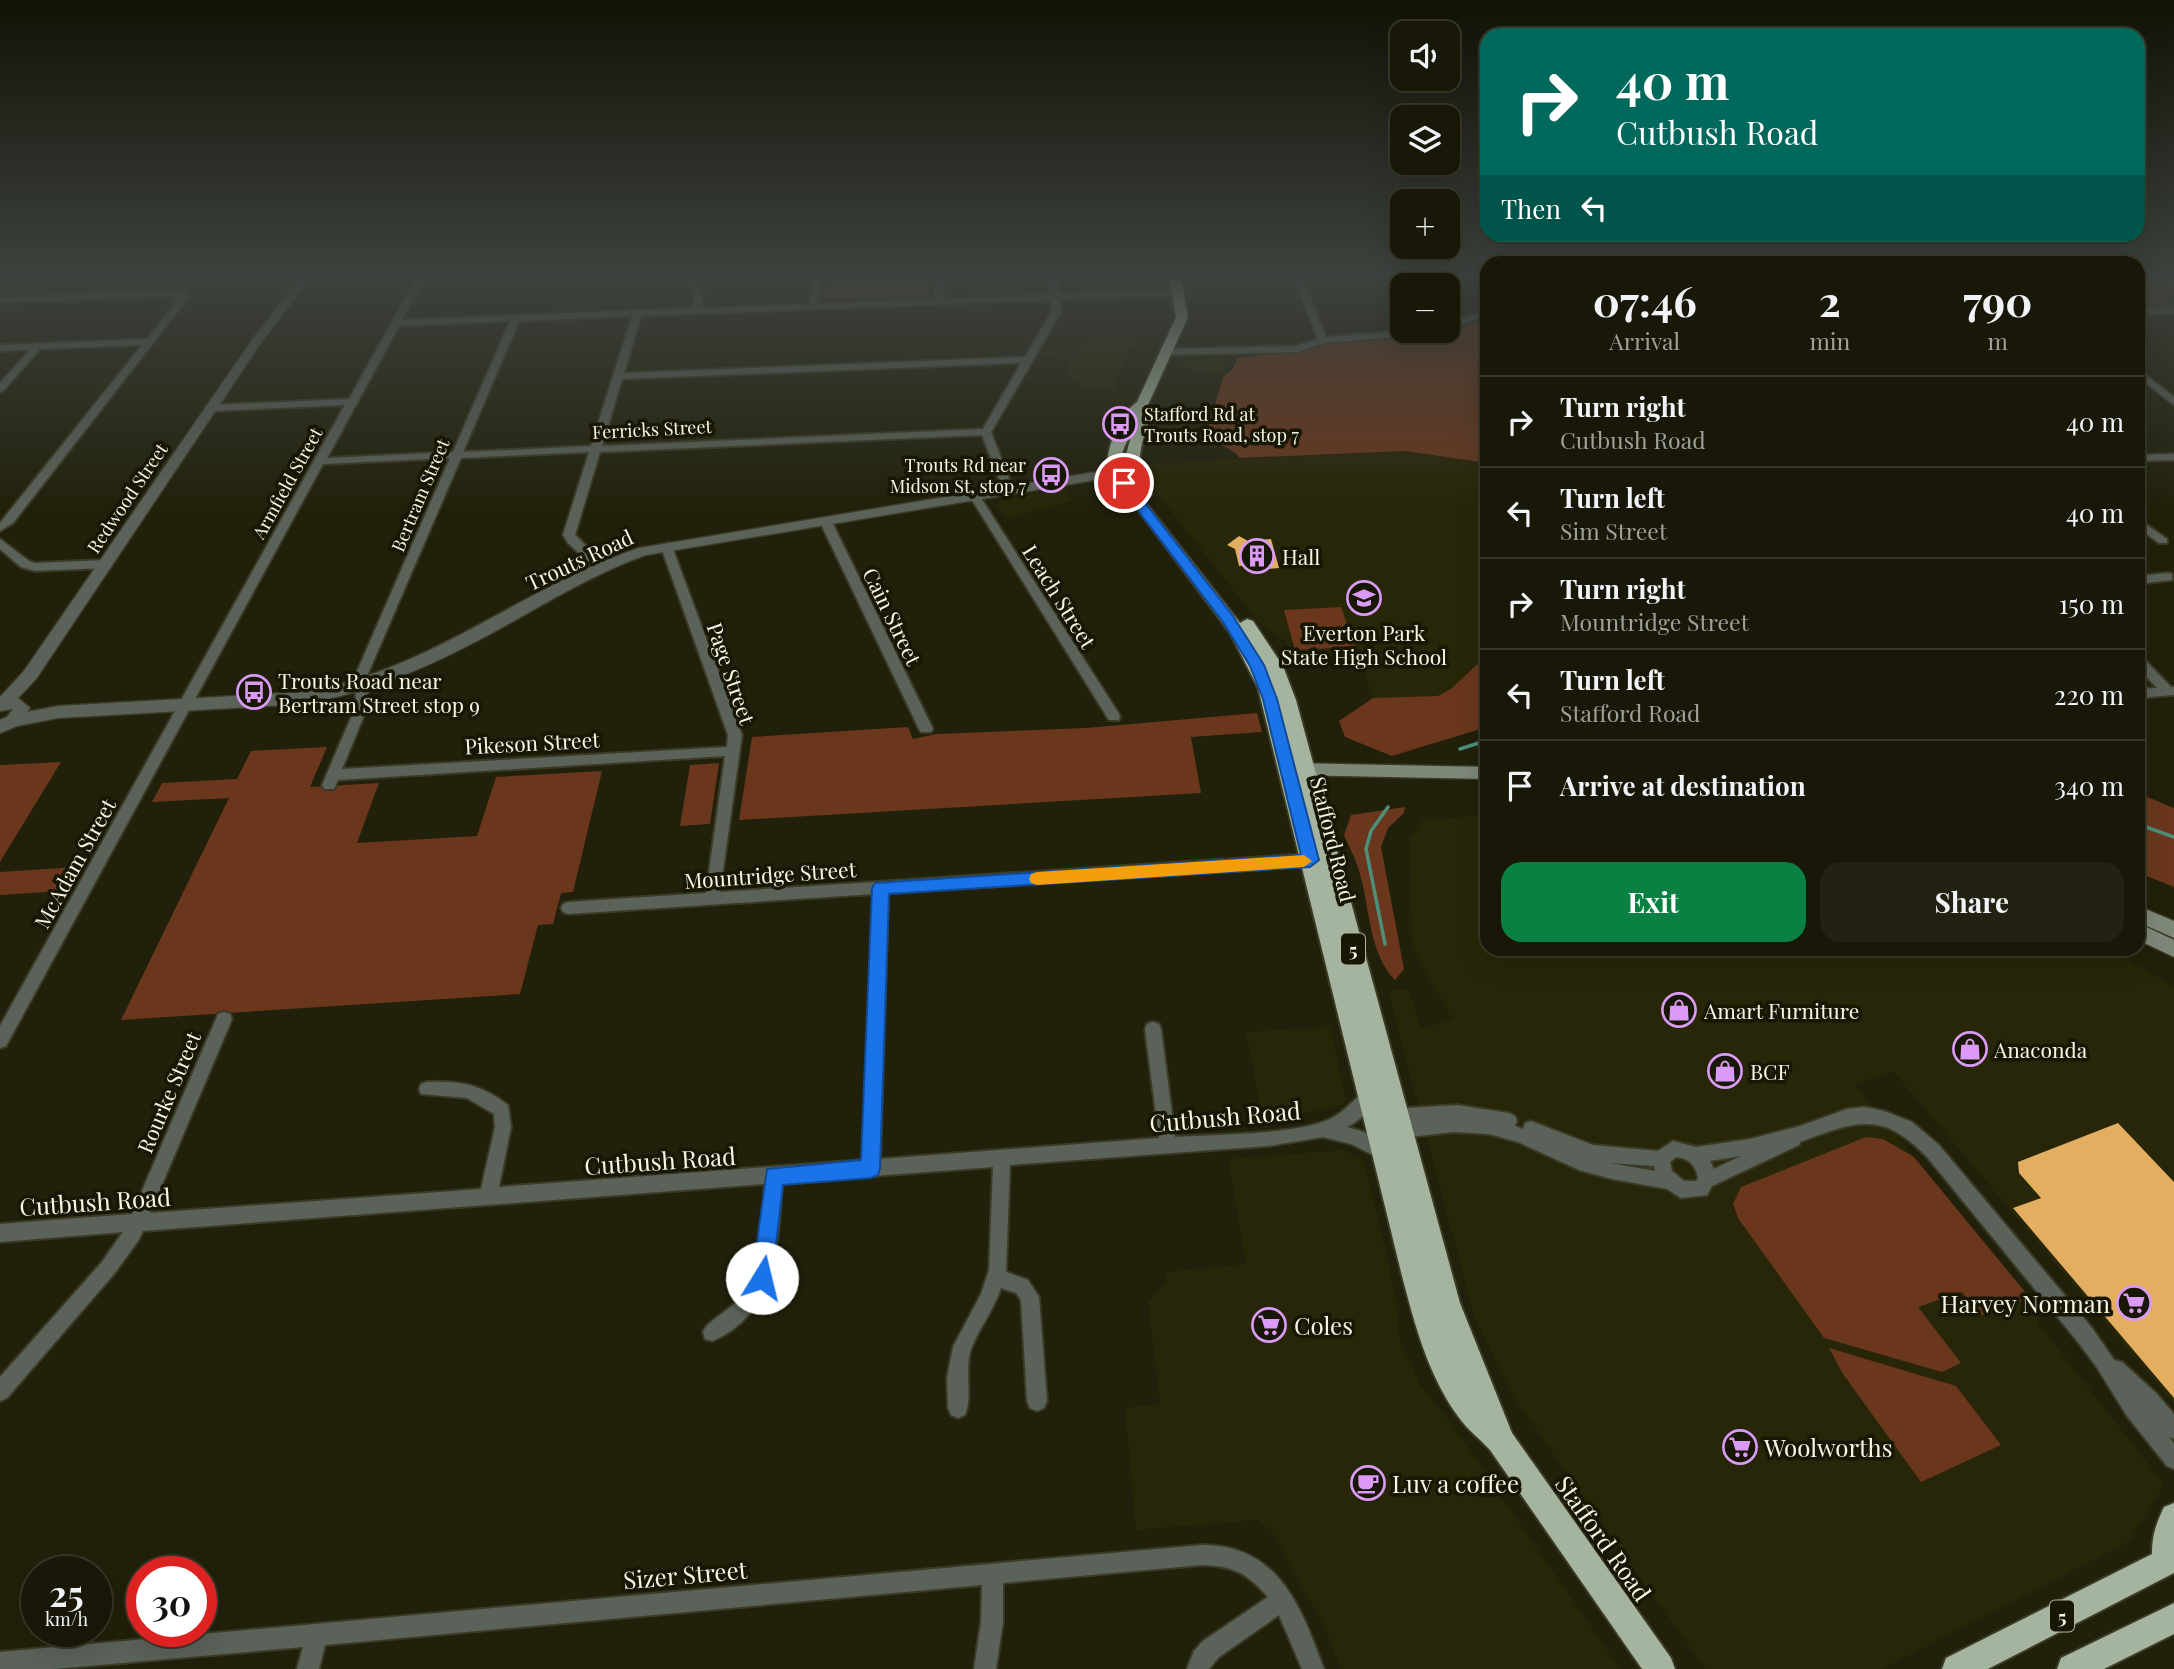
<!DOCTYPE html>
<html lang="en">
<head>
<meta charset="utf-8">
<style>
	body { margin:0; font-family:"Playfair Display",serif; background:#222112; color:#f1f3f6; height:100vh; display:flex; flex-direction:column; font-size:26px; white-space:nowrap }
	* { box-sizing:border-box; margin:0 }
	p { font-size:23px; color:#9fa09c }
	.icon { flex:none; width:38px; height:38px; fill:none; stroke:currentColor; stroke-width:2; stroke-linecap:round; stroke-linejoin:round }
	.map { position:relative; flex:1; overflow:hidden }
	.drawer { position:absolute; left:1480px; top:256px; width:665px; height:700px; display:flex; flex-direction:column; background:#191808; border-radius:21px; box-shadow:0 7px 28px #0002,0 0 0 2px #373729 }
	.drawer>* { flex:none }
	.top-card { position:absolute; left:1480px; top:28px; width:665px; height:214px; border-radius:21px; box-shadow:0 7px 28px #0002,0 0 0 2px #373729; background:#00695c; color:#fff; overflow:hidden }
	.tools { position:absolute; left:1390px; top:21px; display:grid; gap:14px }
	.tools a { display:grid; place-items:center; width:70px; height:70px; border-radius:14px; background:#191808; box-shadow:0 7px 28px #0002,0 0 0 2px #373729; font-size:35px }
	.speed { position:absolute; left:21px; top:1556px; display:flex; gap:14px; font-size:35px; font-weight:700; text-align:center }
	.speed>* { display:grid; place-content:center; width:91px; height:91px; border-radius:50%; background:#191808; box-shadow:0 7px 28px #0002,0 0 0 2px #373729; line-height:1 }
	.speed small { font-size:18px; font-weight:400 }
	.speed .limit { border:10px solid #d22; background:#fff; color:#111 }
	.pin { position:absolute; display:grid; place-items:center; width:60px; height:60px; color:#fff; margin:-30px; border:4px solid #fff; border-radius:50%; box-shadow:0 2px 7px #0007 }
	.me { position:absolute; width:77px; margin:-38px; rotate:9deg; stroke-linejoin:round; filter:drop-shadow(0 0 5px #0008) }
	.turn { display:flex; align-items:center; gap:24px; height:147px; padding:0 21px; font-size:32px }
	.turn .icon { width:91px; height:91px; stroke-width:2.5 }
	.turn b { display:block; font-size:49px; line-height:60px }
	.then { display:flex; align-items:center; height:66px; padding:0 21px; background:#0003; gap:14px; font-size:26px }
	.eta { display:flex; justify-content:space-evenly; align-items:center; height:119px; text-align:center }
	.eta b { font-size:42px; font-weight:700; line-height:49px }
	.primary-button { display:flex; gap:14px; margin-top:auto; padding:14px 21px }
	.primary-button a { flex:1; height:80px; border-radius:21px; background:#0b8043; color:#fff; font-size:28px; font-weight:700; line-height:80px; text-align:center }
	.primary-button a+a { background:#222112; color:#f1f3f6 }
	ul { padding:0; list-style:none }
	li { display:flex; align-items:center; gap:21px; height:91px; padding:0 21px; border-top:2px solid #373729 }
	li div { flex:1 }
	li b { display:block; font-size:26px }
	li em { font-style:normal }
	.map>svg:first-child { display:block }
	.built { fill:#282608 }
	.green { fill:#6a371d }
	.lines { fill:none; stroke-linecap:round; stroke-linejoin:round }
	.stream { stroke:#4c9079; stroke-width:3.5 }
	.building { fill:#e3ae5f }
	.minor-casing { stroke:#3b3a25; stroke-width:4 }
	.tertiary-casing { stroke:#3b3a25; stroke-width:3 }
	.secondary-casing { stroke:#3b3a25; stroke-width:3 }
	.trunk-casing { stroke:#3b3a25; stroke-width:4 }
	.minor { fill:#5b6259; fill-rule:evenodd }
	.tertiary { fill:#5b6259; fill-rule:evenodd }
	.secondary { fill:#7e8879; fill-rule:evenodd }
	.trunk { fill:#a4b49e; fill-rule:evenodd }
	.route { fill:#1a73e8; stroke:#114b97; stroke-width:2 }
	.slow { fill:#f59e0b }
	.labels { text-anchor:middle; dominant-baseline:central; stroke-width:7; stroke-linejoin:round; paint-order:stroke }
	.far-poi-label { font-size:18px; fill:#f6f5e8; stroke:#181703; text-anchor:start }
	.far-street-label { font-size:18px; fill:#f6f5e8; stroke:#181703 }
	.shield { fill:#181703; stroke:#b3b2a3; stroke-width:2 }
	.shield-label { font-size:19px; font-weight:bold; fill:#f6f5e8 }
	.poi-label { font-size:21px; fill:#f6f5e8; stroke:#181703; text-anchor:start }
	.street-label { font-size:21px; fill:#f6f5e8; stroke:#181703 }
	.near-street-label { font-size:24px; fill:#f6f5e8; stroke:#181703 }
	.near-poi-label { font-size:24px; fill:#f6f5e8; stroke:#181703; text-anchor:start }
</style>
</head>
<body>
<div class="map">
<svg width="2174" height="1669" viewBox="0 0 2174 1669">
	<rect width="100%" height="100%" fill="#21200a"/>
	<!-- built -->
	<path class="built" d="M0,279H288L286,282L277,283L0,294Z
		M1095,336L1141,344L1131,349L1115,383L1118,391L1079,385L1070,377L1069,360L1041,356L1043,351L1071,355Z
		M1228,358L1223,374L1176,367L1183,360Z
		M1405,451L1487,463V722L1382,728L1359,653L1294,657L1284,641L1259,622L1150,485L1139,464Z
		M1066,489L1072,501L1006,519L996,505L1003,500Z
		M1487,815L1488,948L2109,949L2174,987V1404L1893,1071L1855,1085L2034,1303L2039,1315L2038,1323L2161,1480L2163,1487L2129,1542L1882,1669H1705L1512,1395L1474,1316L1388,991L1409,989L1421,1029L1453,1020L1412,948L1409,838L1423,820Z
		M1330,1027L1346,1099L1343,1105L1263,1122L1246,1032Z
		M1343,1150L1360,1158L1365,1165L1396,1297L1400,1340L1421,1386L1452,1424L1620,1669H1341L1324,1626L1272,1532L1257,1520L1136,1530L1125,1408L1160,1404L1148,1302L1167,1281L1166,1272L1246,1264L1228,1159Z"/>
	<!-- green -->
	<path class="green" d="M826,279H929V297L828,300L824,298Z
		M2139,279H2174V289L2168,300L2174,305L2139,308Z
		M1487,318V463L1405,451L1239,458L1237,454L1214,440L1208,429L1223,377L1233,369L1237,358L1299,351L1330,342L1435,336L1458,330Z
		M1341,607L1355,647L1295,650L1284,610Z
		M1487,655V727L1392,756L1345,737L1339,721L1373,698L1438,696L1451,689Z
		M1257,713L1262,732L1191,737L1201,793L739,820L752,737L908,727L913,739L936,734L1086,728Z
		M327,747L310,787L379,783L357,843L477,836L496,777L602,771L573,892L561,893L553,924L538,925L520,994L121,1020L229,798L152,802L162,783L237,779L251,751Z
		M61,762L0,862V765Z
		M719,763L710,824L680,826L690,765Z
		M2138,793L2174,808V887L2139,873Z
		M1405,807L1404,813L1388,828L1381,847L1404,969L1395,980C1368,953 1370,905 1359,871C1356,859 1349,847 1344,835L1351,815Z
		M77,867L63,891L0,895V872Z
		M1866,1137L1883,1139L1914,1157L2030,1298L1980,1316L1962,1292L1918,1307L1961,1363L1942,1372L1824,1338L1738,1218L1733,1204L1741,1187Z
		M1829,1348L1956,1386L2001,1445L1921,1482L1843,1374Z"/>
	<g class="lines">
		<!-- stream -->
		<path class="stream" d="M1460,749L1488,740
			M2138,824L2174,837
			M1385,944L1366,849L1371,831L1388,807"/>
	</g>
	<!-- building -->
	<path class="building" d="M1239,536L1248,541L1271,539L1279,568L1267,569L1264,564L1239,566L1235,549L1227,545Z
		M2118,1123L2174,1182V1398L2013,1208L2041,1198L2019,1173L2018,1162Z"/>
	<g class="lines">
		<!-- minor casing -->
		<g class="minor-casing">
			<path id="minor" d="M416,279H424L402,320L693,308L695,293L686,279H694L703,293L702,308L809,304L813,279H821L818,304L934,299V279H942L943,299L1050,294V279H1058L1059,294L1181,290V294L1178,295L1060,299L1061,312L991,432L1013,489L1008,492L1003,489L982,435L600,452L575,535L606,565V571H598L568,543L563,535L589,452L461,458L367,676L368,706L342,769L727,747L728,735L661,547L667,543L671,544L742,735L720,892L1310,854L1315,856L1317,860L1315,864L1310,866L888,893L880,1159L1159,1138L1145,1029L1147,1024L1153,1022L1159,1024L1161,1029L1175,1137C1215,1134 1296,1135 1330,1119C1346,1112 1356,1095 1369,1090L1375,1093L1377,1098C1371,1111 1359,1121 1347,1127C1360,1130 1386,1139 1391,1152L1389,1158L1383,1160L1351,1144L1323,1137L1268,1146L1010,1165L1006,1272L1028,1280L1039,1297L1047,1401L1044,1408L1037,1411L1030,1408L1027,1401L1021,1300L1016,1293L1001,1288C994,1310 979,1328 971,1349C964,1370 973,1395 965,1415L958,1418L951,1415L948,1408L947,1378L953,1347L981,1294L989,1270L993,1167L782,1183C778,1243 776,1315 712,1341L705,1339L703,1332C707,1321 729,1311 738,1300C764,1270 762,1221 765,1184L143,1231L138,1241L114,1274L7,1398L0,1401V1377L102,1262L123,1232L0,1242V1224L132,1214L216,1019L218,1014L224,1012L230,1014L232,1019L150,1213L481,1189L495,1127L494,1114L467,1098L421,1094L419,1089L421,1084L427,1082C462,1081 479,1084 508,1105L511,1127L499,1187L863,1160L874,894L568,914L563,912L561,908L563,904L568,902L706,893L725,756L338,780L334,789H324L322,785L356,706L355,676L450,458L323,464L6,1046L0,1048V1026L345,405L212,411L207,408L212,405L349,399ZM1051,300V312L1025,357L624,373L641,316ZM632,316L591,446L463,452L519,321ZM510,321L453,452L327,458L399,326ZM1021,363L983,429L602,446L622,379Z
				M1295,279H1303L1326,337L1405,331H1442L1437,334L1324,343L1298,352L1166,355L1161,352L1166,349L1297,346L1318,339Z
				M1415,279H1423L1427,285H1419Z
				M169,290L184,292L188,298L13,523L0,531V523L142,345L40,349L3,391L0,392V383L30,350L0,351V345L147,339L179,298L169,296L0,303V297Z
				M2174,307V313L2138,315V309Z
				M1488,309V315L1447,330V324Z
				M2138,369L2174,397V405L2138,377Z
				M2174,454V460L2138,461V455Z
				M974,492L979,495L1119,714L1120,717L1119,720H1109L969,495Z
				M825,517L831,520L933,729L931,732H921L919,729L819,520Z
				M2138,519L2167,539V543H2159L2138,528Z
				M0,539L29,561L35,563L105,560L111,564L105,568L35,571L21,567L0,549Z
				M2168,573L2172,574V580L2138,584V576Z
				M2138,656L2142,657L2171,687H2174V695L2138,698V689L2157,688L2138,668Z
				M1457,1105L1509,1113L1515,1116L1517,1121L1515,1126L1523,1129L1525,1123L1531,1121L1593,1145L1658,1151L1673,1141L1696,1147L1750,1139L1800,1126L1847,1109L1864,1107L1884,1111L1912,1122L1939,1145L2092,1328L2114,1360L2122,1362L2157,1394L2174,1414V1439L2169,1437L2174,1443V1469L2167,1466L2127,1416L2096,1366L2078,1342L1927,1157C1919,1149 1911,1141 1901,1135C1869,1112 1833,1130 1800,1142L1799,1145L1712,1186L1707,1195L1681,1198L1667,1189L1612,1179L1579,1170L1518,1142L1489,1134L1453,1132L1393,1139L1387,1137L1385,1131L1390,1125L1384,1122L1382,1117L1384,1112L1390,1109ZM1741,1156L1714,1169L1710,1161ZM1676,1157C1688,1158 1696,1165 1698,1178L1696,1181H1684L1672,1171L1670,1162ZM1610,1163L1654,1166L1655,1171Z
				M1202,1545C1279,1545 1301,1607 1324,1669H1302L1279,1615L1219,1657L1209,1669H1187L1194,1651L1203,1641L1268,1597C1247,1573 1234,1566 1202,1565L1003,1583V1622L996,1669H974L981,1622L982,1585L325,1645L319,1669H297L303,1647L54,1669H0V1652Z"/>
		</g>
		<!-- tertiary casing -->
		<g class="tertiary-casing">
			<path id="tertiary" d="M299,279H309L260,344L36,679L18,698L30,708L27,712L58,706L304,692C435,669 520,588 639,548L1131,466L1138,470L1131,474L646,555C586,576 531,613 475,642C420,671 365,693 304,704L58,718L17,726L0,733V720L7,717L13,709L0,711V697L24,671L252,340Z"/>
		</g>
		<!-- secondary casing -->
		<g class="secondary-casing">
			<path id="secondary" d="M1292,763L1488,767V779L1292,775L1284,769Z
				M2138,906L2174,921V938L2138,922Z
				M2138,923L2174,940V957L2138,940Z"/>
		</g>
		<!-- trunk casing -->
		<g class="trunk-casing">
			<path id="trunk" d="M1169,279H1181L1188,317L1147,407L1152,411C1142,445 1131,461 1152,494L1150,497L1142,498L1240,623L1247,619L1253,621L1283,666L1296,700L1460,1303L1512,1433L1671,1658L1675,1669H1642L1490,1450C1480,1439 1468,1430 1460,1419C1428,1377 1414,1322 1401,1272L1258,688L1230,633L1107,468C1107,447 1119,414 1137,402L1176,317ZM1133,429L1124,462L1131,483C1115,460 1122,452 1133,429Z
				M2174,1503V1573L1988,1669H1942L1946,1658L2152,1554C2152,1535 2156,1524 2164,1507Z
				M2174,1603V1634L2104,1669H2057L2061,1658Z"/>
		</g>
		<!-- minor -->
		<use href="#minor" class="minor"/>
		<!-- tertiary -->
		<use href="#tertiary" class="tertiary"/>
		<!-- secondary -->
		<use href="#secondary" class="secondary"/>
		<!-- trunk -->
		<use href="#trunk" class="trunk"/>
	</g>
	<!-- sky -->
	<linearGradient id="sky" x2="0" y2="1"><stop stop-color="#121206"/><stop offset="0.54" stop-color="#3d423e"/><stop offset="1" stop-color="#3d423e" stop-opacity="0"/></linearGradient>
	<rect width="2174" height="512" fill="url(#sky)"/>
	<!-- route -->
	<path class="route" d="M1124,480L1128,481L1233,616L1264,665L1277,699L1319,860L1310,867L889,894L880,1168L878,1175L871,1178L783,1185L772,1278L769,1286L762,1289L755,1286L752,1278L767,1169L861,1160L872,888L875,883L1301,855L1263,699L1250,666L1223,622L1117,483Z"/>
	<!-- slow -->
	<path class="slow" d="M1304,855L1312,861L1304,867L1037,885L1031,883L1029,879L1031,874L1037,872Z"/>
	<!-- icons -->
	<defs>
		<g id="bus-ring" transform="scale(1.75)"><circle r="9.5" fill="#181703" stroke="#da9af6" stroke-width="1.5"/><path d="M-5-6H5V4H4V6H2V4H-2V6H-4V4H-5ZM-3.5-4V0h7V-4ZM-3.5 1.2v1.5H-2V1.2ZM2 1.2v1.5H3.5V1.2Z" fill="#da9af6"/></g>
		<g id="building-ring" transform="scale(1.75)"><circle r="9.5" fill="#181703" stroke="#da9af6" stroke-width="1.5"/><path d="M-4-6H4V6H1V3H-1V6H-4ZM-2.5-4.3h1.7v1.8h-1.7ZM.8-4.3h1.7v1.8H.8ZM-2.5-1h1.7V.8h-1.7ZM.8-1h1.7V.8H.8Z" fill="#da9af6"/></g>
		<g id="school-ring" transform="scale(1.75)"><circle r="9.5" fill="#181703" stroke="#da9af6" stroke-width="1.5"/><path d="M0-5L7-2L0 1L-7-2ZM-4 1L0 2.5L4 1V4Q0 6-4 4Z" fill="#da9af6"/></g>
		<g id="shop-ring" transform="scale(1.75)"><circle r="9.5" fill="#181703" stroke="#da9af6" stroke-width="1.5"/><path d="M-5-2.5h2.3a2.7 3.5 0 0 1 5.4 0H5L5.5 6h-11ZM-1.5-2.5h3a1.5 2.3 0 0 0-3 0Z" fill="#da9af6"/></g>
		<g id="supermarket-ring" transform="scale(1.75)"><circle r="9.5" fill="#181703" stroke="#da9af6" stroke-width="1.5"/><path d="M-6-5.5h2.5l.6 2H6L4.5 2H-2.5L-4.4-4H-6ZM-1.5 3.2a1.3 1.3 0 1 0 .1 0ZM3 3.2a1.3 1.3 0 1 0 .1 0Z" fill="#da9af6"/></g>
		<g id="cafe-ring" transform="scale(1.75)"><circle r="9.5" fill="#181703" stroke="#da9af6" stroke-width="1.5"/><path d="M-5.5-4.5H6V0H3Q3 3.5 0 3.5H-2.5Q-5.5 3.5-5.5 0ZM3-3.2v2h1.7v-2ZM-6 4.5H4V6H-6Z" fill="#da9af6"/></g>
	</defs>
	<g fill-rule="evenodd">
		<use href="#bus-ring" x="1120" y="424"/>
		<use href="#bus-ring" x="1051" y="475"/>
		<use href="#building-ring" x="1257" y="556"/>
		<use href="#school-ring" x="1364" y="598"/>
		<use href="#bus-ring" x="254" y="692"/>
		<use href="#shop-ring" x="1679" y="1010"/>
		<use href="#shop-ring" x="1970" y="1049"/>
		<use href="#shop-ring" x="1725" y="1071"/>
		<use href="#supermarket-ring" x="2134" y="1303"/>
		<use href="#supermarket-ring" x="1269" y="1325"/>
		<use href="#supermarket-ring" x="1740" y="1447"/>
		<use href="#cafe-ring" x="1368" y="1483"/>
	</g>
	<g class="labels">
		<!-- far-poi labels -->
		<g class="far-poi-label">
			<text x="1144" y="414">Stafford Rd at<tspan x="1144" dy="21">Trouts Road, stop 7</tspan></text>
			<text x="1026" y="465" text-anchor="end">Trouts Rd near<tspan x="1026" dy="21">Midson St, stop 7</tspan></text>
		</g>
		<!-- far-street labels -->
		<g class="far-street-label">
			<text transform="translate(652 429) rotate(-3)">Ferricks Street</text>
			<text transform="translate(287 483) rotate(-61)">Armfield Street</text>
			<text transform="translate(420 495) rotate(-67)">Bertram Street</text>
			<text transform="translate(127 498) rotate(-56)">Redwood Street</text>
		</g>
		<!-- shield labels -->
		<g class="shield">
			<rect x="1341" y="933.5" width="24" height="31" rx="5"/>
			<rect x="2050" y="1600.5" width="24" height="31" rx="5"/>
		</g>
		<g class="shield-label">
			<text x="1353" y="949">5</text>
			<text x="2062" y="1616">5</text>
		</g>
		<!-- poi labels -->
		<g class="poi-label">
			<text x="1282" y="556">Hall</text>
			<text x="1364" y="632" text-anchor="middle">Everton Park<tspan x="1364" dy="24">State High School</tspan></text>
			<text x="278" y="680">Trouts Road near<tspan x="278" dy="24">Bertram Street stop 9</tspan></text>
			<text x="1704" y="1010">Amart Furniture</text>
			<text x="1994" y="1049">Anaconda</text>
			<text x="1750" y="1071">BCF</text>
		</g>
		<!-- street labels -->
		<g class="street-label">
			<text transform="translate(579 559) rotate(-25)">Trouts Road</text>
			<text transform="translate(1060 596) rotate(58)">Leach Street</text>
			<text transform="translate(893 616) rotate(64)">Cain Street</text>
			<text transform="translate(732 673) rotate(71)">Page Street</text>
			<text transform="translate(532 742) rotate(-3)">Pikeson Street</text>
			<text transform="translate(1334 839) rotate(76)">Stafford Road</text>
			<text transform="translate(74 863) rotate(-61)">McAdam Street</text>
			<text transform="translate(770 874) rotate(-4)">Mountridge Street</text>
			<text transform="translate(168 1092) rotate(-67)">Rourke Street</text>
		</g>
		<!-- near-street labels -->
		<g class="near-street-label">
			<text transform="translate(1225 1116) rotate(-5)">Cutbush Road</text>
			<text transform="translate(660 1160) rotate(-4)">Cutbush Road</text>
			<text transform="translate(95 1201) rotate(-4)">Cutbush Road</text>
			<text transform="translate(1604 1538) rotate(55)">Stafford Road</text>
			<text transform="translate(685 1574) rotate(-5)">Sizer Street</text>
		</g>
		<!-- near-poi labels -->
		<g class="near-poi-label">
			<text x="2110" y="1303" text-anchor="end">Harvey Norman</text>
			<text x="1294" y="1325">Coles</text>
			<text x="1764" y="1447">Woolworths</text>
			<text x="1392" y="1483">Luv a coffee</text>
		</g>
	</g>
</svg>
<div class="tools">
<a><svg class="icon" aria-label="sound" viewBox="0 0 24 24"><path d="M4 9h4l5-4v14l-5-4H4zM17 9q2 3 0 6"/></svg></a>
<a><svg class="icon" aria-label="layers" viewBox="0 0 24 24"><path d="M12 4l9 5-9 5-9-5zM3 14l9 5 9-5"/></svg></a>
<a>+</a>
<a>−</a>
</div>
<div class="speed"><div>25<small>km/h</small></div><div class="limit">30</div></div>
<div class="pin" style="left:1124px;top:483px;background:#d93025"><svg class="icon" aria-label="arrive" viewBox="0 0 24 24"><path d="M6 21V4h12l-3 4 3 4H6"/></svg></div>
<svg class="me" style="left:762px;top:1278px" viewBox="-20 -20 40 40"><circle r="19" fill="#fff"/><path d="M0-13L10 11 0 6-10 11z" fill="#1a73e8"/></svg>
<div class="top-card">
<div class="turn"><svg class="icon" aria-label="right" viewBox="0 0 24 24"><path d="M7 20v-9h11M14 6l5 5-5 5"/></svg><div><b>40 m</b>Cutbush Road</div></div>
<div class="then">Then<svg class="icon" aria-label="left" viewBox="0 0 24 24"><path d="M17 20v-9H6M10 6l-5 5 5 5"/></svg></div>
</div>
<section class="drawer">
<div class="eta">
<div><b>07:46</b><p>Arrival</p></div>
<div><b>2</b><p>min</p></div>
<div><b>790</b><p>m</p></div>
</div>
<ul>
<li><svg class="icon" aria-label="right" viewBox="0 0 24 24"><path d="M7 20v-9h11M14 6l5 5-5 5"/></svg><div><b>Turn right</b><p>Cutbush Road</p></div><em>40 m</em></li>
<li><svg class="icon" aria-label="left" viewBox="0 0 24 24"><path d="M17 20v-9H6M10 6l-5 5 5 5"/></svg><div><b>Turn left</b><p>Sim Street</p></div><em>40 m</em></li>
<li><svg class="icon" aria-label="right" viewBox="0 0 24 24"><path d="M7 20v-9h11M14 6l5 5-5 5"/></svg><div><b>Turn right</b><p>Mountridge Street</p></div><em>150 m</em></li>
<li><svg class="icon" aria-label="left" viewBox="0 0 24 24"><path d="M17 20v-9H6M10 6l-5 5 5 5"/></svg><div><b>Turn left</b><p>Stafford Road</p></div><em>220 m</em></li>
<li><svg class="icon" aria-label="arrive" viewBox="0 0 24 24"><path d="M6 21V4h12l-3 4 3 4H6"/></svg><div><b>Arrive at destination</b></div><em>340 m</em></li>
</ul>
<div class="primary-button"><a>Exit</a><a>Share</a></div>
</section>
</div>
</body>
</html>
